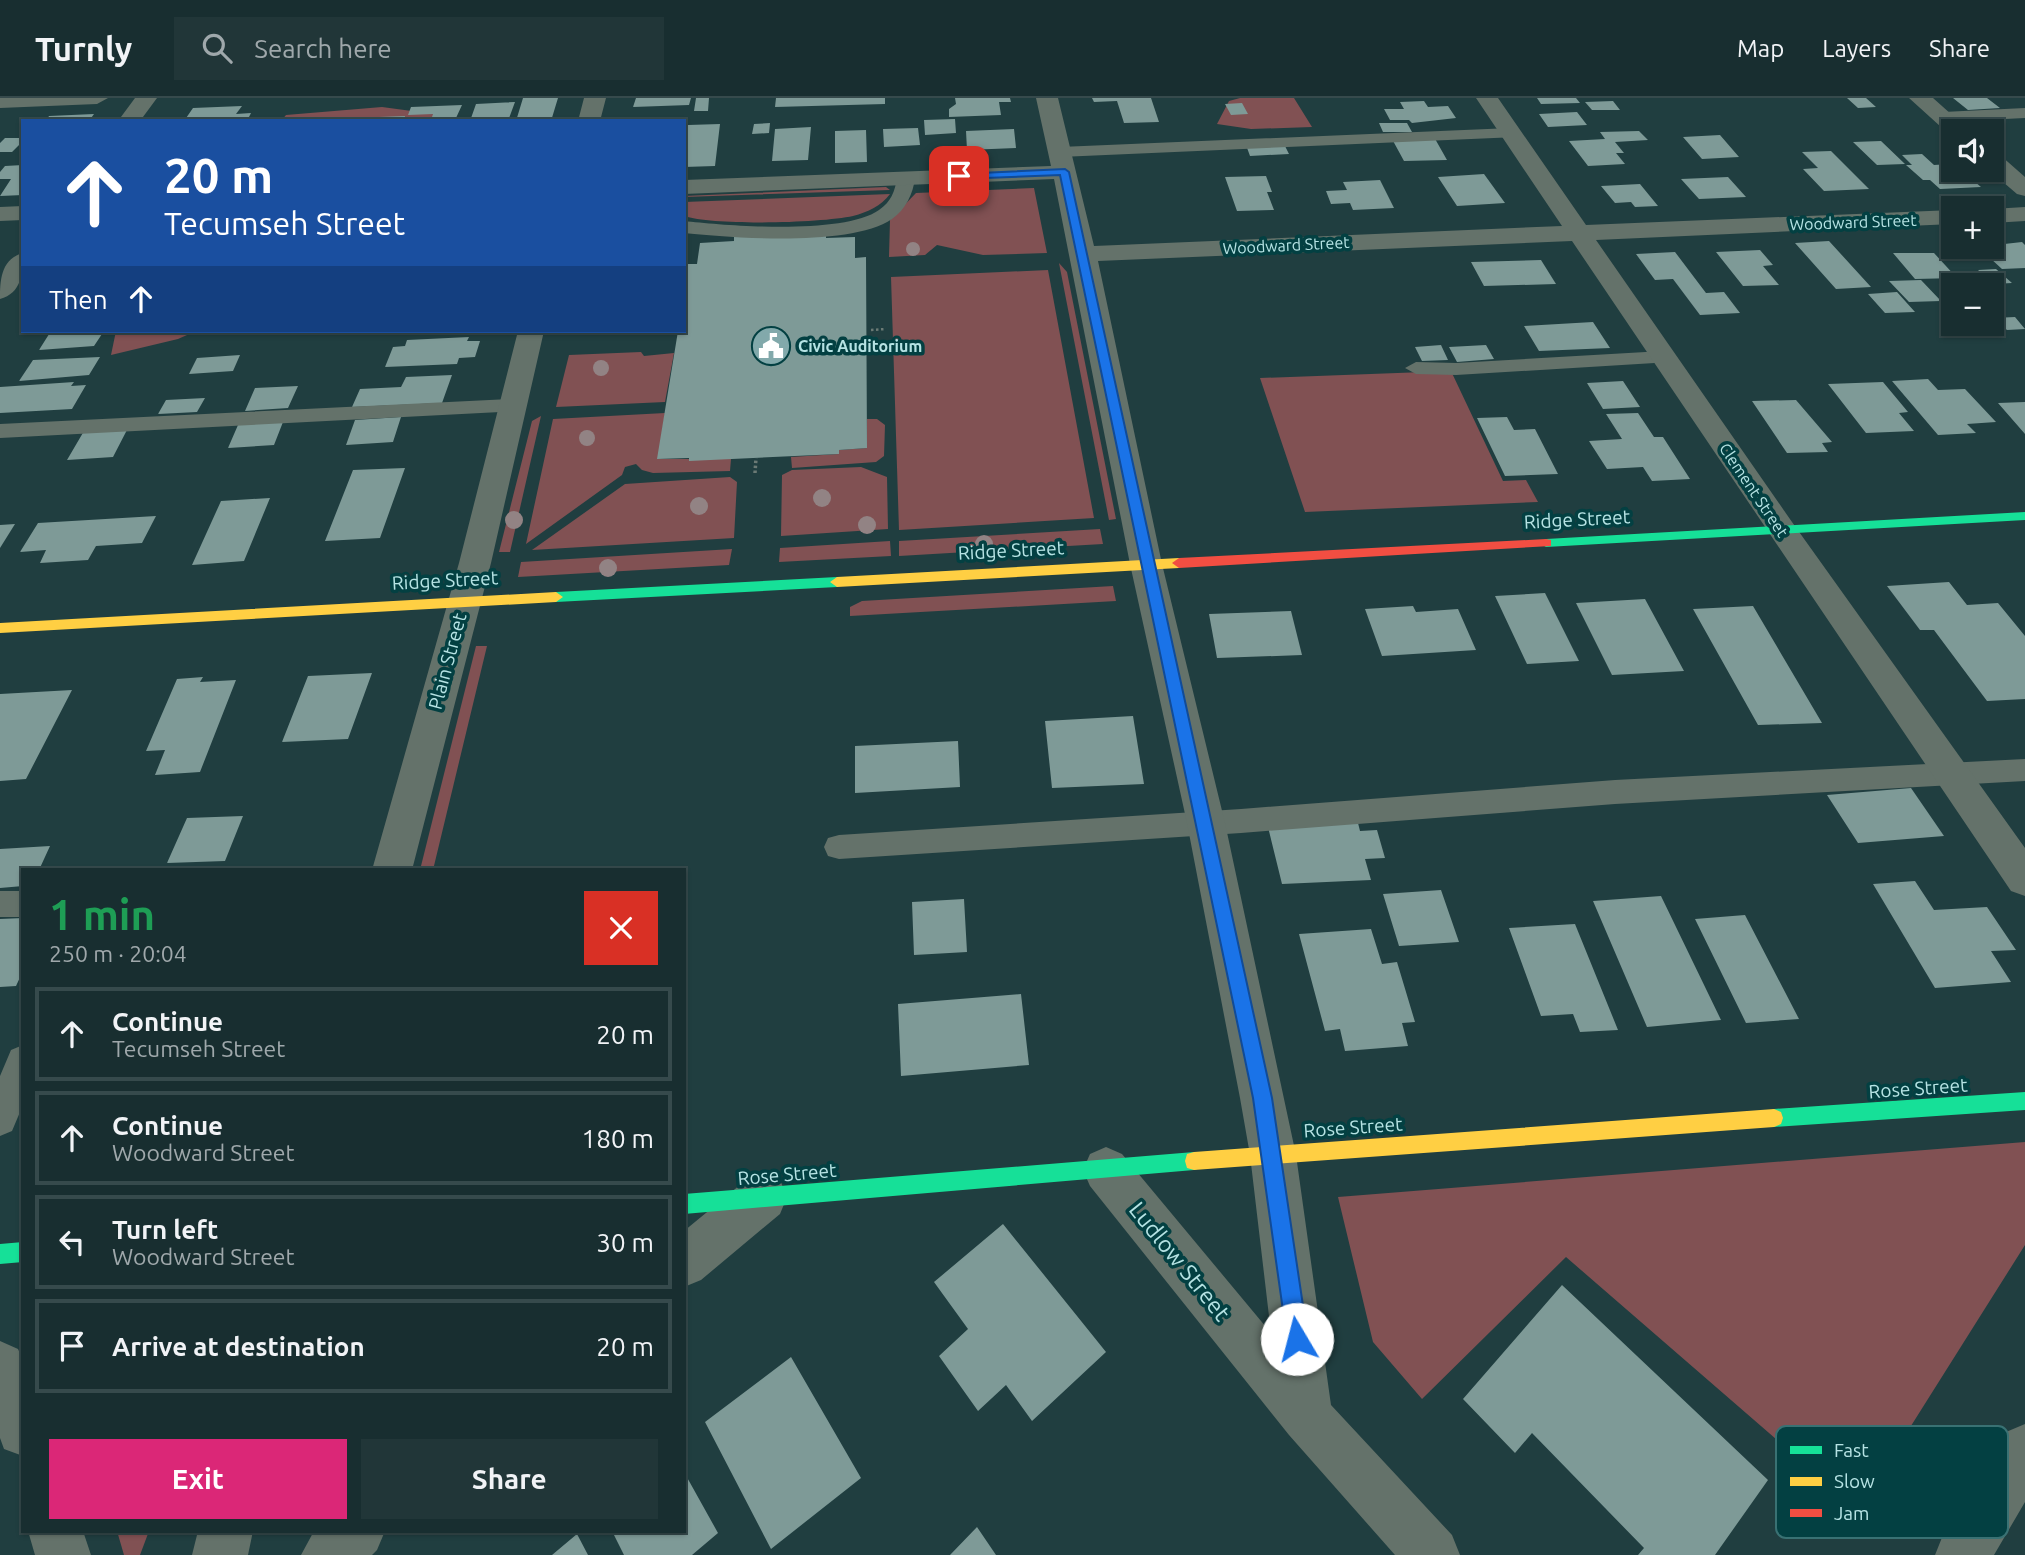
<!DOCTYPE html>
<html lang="en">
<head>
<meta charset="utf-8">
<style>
	body { margin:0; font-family:Ubuntu,sans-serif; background:#213638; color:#f1f3f6; height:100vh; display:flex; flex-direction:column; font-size:26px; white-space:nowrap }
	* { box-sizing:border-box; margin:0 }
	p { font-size:23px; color:#9fa8ab }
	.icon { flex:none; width:38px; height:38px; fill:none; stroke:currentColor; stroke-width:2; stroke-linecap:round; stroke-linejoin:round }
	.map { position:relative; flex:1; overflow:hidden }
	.side { position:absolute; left:21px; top:770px; width:665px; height:665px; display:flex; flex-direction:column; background:#182e30; border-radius:0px; box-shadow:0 2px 5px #0004,0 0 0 2px #364a4c }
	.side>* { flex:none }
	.banner { position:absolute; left:21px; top:21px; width:665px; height:214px; border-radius:0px; box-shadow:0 2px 5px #0004,0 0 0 2px #364a4c; background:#1a4fa0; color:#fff; overflow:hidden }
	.fabs { position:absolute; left:1941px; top:21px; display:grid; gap:14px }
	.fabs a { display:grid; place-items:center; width:63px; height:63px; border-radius:0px; background:#182e30; box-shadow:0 2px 5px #0004,0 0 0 2px #364a4c; font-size:35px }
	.pin { position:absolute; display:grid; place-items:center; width:60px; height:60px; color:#fff; margin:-30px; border-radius:14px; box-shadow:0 4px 10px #0006 }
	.me { position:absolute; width:77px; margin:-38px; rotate:352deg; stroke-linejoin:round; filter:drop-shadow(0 0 5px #0008) }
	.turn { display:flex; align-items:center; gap:24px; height:147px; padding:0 28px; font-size:32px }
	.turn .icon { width:91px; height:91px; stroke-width:2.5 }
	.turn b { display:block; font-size:49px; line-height:60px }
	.then { display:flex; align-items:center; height:66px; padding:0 28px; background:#0003; gap:14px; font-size:26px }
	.round { display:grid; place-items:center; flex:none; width:74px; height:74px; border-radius:0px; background:#213638 }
	.overview { display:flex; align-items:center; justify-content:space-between; height:119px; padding:0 28px }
	h1 { font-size:42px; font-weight:700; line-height:52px; color:#1e9e55 }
	.action { display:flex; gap:14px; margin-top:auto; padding:14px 28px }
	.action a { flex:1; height:80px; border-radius:0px; background:#db2777; color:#fff; font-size:28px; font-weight:700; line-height:80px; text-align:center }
	.action a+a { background:#213638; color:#f1f3f6 }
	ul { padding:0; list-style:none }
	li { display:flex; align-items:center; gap:21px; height:94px; margin:0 14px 10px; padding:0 14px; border:4px solid #364a4c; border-radius:0px }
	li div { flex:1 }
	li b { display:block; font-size:26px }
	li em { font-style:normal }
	header { display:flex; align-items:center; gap:42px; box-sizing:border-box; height:98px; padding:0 35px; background:#182e30; border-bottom:2px solid #364a4c }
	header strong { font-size:33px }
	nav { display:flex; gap:38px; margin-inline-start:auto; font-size:24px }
	.search { width:490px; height:63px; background:#213638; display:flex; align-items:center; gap:18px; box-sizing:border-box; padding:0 24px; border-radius:0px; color:#9fa8ab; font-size:26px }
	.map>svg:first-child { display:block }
	.green { fill:#815153 }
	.building { fill:#7e9a97 }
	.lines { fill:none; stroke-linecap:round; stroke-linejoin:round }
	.path-far1 { stroke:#6b7a75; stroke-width:2.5; stroke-dasharray:2.5 2.5; stroke-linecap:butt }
	.path { stroke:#6b7a75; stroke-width:3.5; stroke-dasharray:2.5 2.5; stroke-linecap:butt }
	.lane { fill:#64726a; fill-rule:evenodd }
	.street { fill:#64726a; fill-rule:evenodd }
	.fast { fill:#16e098; fill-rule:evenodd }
	.slow { fill:#ffcf43; fill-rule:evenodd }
	.jam { fill:#f24e42; fill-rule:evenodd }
	.tree { fill:#928384 }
	.route { fill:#1a73e8; stroke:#114b97; stroke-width:2 }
	.labels { text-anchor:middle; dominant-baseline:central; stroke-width:7; stroke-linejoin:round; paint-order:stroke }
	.far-street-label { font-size:16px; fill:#b6e3e4; stroke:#034042 }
	.far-poi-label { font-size:16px; font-weight:bold; fill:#b6e3e4; stroke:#034042; text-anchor:start }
	.street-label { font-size:19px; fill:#b6e3e4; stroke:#034042 }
	.near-street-label { font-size:23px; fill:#b6e3e4; stroke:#034042 }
	.key { fill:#034042; stroke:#397173; stroke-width:2 }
	.key-label { font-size:19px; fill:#b6e3e4 }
</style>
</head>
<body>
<header>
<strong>Turnly</strong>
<div class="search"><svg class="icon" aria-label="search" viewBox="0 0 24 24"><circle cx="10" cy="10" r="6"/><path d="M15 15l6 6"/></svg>Search here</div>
<nav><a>Map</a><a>Layers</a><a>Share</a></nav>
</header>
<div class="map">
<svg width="2025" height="1457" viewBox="0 0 2025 1457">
	<rect width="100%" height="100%" fill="#203e40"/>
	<!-- green -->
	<path class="green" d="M1240,0H1294L1312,29L1251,31L1217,26L1229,3Z
		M382,9L486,23H281L286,17Z
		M886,89L890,92L684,99V98Z
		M1034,90L1047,155L983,157L937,147L925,157L889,159L890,122L916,95Z
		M890,96C881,108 868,114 853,118C821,125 715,128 684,118V104Z
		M1059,165L1067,174L1116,421L1109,422Z
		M1048,172L1094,420L899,432L891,179Z
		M116,233H196L178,241L111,257Z
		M641,254L644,258L674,255L665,304L556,309L569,257Z
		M1451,273L1503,383L1526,382L1538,404L1305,414L1260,280Z
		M665,315L658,361H731L730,373L653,375L642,372L636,366L625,369L622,377L526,446L553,321Z
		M541,318L510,454H499L532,323Z
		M867,321H877L885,327L884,358L876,364L792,370L791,359L839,356V352L867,350Z
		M861,369L887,379L888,431L781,438L782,377L792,372Z
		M730,379L737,384L734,440L532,452L625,386Z
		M1100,431L1103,446L899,458V443Z
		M890,443L891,458L779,464L780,450Z
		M732,451L729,467L518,479L521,464Z
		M1113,488L1116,503L850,518V509L862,503Z
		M476,548H487L433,772H420Z
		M2025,1044V1147L1858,1412L1566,1159L1422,1301L1373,1244L1338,1099Z
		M117,1433H149L140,1457H124Z"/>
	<!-- building -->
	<path class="building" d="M523,0H558L551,23H516Z
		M636,0H691L689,7L633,9Z
		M696,0H709L708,13H694Z
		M776,0H885V6L775,9Z
		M955,0H1010L1011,4H999L1001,17L949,19V11L956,6Z
		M1092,0H1151L1159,24L1124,25L1117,3L1094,4Z
		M1537,0H1576L1580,5L1541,6Z
		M1847,0H1866L1876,9L1858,10Z
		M1953,0H1987L2000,10L1968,12Z
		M1424,3L1428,9L1448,8L1456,20L1412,25L1409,22H1390L1384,11H1404L1400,4Z
		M1613,3L1620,12H1592L1585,4Z
		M515,4L508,23H470L476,6Z
		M1242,5L1248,16L1231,17L1225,6Z
		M462,7L456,20L431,22L433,16L408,17L411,9Z
		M242,8L236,16L251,15L247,23H184L193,10Z
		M1577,14L1587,27L1548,29L1539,16Z
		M94,16L89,23H46L49,18Z
		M405,18L404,23H377L379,19Z
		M955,21L956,35L925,37L924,22Z
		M770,25L769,35L752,36L754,26Z
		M1379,25H1407L1412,34H1383Z
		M720,26L715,68L684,69L688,27Z
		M811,29L808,62L772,63L775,31Z
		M918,30L920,47L884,49L883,31Z
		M1014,31L1016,50L967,52L966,33Z
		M866,32L867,64L835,65V33Z
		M1639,33L1648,42L1615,44L1624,55H1616L1625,66L1588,68L1569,43L1605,41L1600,34Z
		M1720,37L1739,59L1702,61L1683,39Z
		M1434,39L1447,62L1404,63L1392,41Z
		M5,40H23V43L12,54H0V45Z
		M1881,43L1905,66L1877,67L1853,44Z
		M1284,46L1289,56L1250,58L1246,47Z
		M1831,53L1869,91L1824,93L1803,71L1818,70L1802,54Z
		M1922,56L1934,67L1950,66L1953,72L1967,77L1981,89L1940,91L1930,82H1923L1906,67H1912L1902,57Z
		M23,67V97L0,98L11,81H0V74L5,68Z
		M1484,76L1505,105L1457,108L1438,79Z
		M1266,78L1272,94H1267L1274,112L1237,113L1225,79Z
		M1728,79L1746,99L1699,101L1681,81Z
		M1380,82L1394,110L1353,112L1350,105L1331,106L1326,93L1347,92L1343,84Z
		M1640,86L1658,108L1635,109L1631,104L1615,105L1601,88Z
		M826,135V140L855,139V160L866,159L867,350L839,352V356L689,363V360L657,361L678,233H684L688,166H697L700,145L734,143V139Z
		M1829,143L1871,189L1836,191L1795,145Z
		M2022,144L2025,147V170L2002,171L1978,149Z
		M1760,152L1773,167L1763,168L1779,187L1743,188L1716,154Z
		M1675,154L1706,195L1724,194L1740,215L1700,217L1673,181L1655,182L1636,156Z
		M1893,155H1934L1957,180L1915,181Z
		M1541,162L1556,186L1484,188L1471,164Z
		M1996,171L2012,185L1994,186L1978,172Z
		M1921,182L1941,203L1909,204L1889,183Z
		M1897,194L1915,214L1885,215L1868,196Z
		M2015,219L2025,231L2007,232L1994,220Z
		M1593,224L1610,250L1539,253L1524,228Z
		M51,233H104L94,248L39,252Z
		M469,239L467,243H480L475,259L459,260L457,266L385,269L393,249L405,248L407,242Z
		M1441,247L1448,262L1422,263L1415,249Z
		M1486,247L1494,261L1457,264L1449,249Z
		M240,257L233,273L189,276L197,260Z
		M100,259L89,277L19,283L33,262Z
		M452,277L442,305L352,309L360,291L401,289L406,279Z
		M1928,281L1938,292L1965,291L1996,324L1967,326L1976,335L1938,337L1892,283Z
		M1623,283L1640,309L1603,311L1587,285Z
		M74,284L71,288L86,287L72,311L0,315V289Z
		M1883,284L1908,314L1899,315L1914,333L1866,335L1828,286Z
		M298,288L288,310L245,313L255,290Z
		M205,300L197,314L158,316L166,302Z
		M1796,302L1832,344L1822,345L1828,354L1787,355L1752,303Z
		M2025,304V336L1998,305Z
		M1638,315L1654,339H1663L1690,381L1652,383L1643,369L1607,371L1589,343L1622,341L1606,316Z
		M401,319L393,344L346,347L355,322Z
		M1507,319L1514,332L1535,331L1558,376L1505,378L1477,320Z
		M283,324L274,347L228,350L238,327Z
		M128,330L113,359L67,362L84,333Z
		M405,370L380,440L325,443L353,372Z
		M270,400L244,463L192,467L221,403Z
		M156,418L142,445L96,448L88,462L40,465L46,452L20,454L38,425Z
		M15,426L0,450V427Z
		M1949,484L1967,507L1998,505L2025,538V601L1987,603L1934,532H1920L1887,488Z
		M1545,495L1579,563L1527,566L1495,498Z
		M1645,501L1684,573L1612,577L1576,505Z
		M1413,508L1416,514L1458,511L1476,552L1382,558L1365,511Z
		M1753,508L1822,625L1758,627L1693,511Z
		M1291,513L1302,557L1217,560L1209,516Z
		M372,575L348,641L282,644L308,578Z
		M203,579L200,584L236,582L200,674L155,677L165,652L146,653L177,581Z
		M72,592L26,681L0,683V596Z
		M1133,618L1144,686L1052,690L1045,623Z
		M958,643L960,689L855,695V648Z
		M1911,690L1944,738L1858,745L1827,697Z
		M243,718L225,763L167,765L187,720Z
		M1358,725L1360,733L1377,732L1385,760L1365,761L1371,782L1282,786L1268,729Z
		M50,748L39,772H23V788L0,790V751Z
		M1915,783L1934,812L1987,809L2016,852L1991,853L2011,884L1935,890L1873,786Z
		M1441,792L1459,844L1399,848L1383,796Z
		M1661,798L1721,922L1647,929L1593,803Z
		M964,801L967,854L914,857L912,804Z
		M1745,817L1799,921L1746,925L1695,821Z
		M23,820V873L16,888L0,889V821Z
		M1575,826L1618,932L1580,934L1573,916L1541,918L1509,830Z
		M1371,831L1382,866L1397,864L1415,924L1402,925L1408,948L1345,953L1340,931L1325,933L1299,836Z
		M1021,896L1029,967L901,978L898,906Z
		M1003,1126L1106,1254L1032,1323L1006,1287L978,1313L939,1258L968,1231L934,1184Z
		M1562,1187L1768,1382L1715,1457H1638L1644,1450L1532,1335L1515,1355L1463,1301Z
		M791,1259L861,1380L771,1451L705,1324Z
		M684,1374L718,1435L692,1457H624L612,1433H684Z
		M977,1429L996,1457H950Z
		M577,1436L588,1457H552Z"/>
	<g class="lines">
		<!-- path-far1 -->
		<path class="path-far1" d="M871,232L886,231"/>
		<!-- path -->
		<path class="path" d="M755,375L756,360"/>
		<!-- lane -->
		<path class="lane" d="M2025,10V20L1943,24L1935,19L1943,14Z
			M1511,30L1517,31L1520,35L1517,39L1060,59L1051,54L1060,49Z
			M906,75L915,80C913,96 906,111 892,121C851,149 733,140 684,135V123C728,128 844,137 879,112C891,104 895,93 897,80Z
			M1663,253L1671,254L1674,259L1671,264L1456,277L1416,276L1405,270L1416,264L1456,265Z
			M512,301L523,308L520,313L0,340V326Z
			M2025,661V683L1615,706L1241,735L839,761L828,758L824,749L828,740L839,737L1241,711L1615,682Z
			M0,793H23V819H0Z
			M23,947V1007L12,1033L0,1038V978L11,952Z"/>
		<!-- street -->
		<path class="street" d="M0,0H108L97,6L0,10Z
			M135,0H157L140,23H118Z
			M584,0H606L600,23H578Z
			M1036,0H1058L1094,148L1562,128L1476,0H1498L1586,127L1953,112V126L1596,142L1792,424L2025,750V798L2011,793L1572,143L1098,163L1162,466L1225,725L1296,1057L1331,1307L1452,1437L1460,1457H1395L1289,1337L1090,1088L1083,1072L1090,1056L1106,1049L1122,1056L1271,1235L1250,1057L1240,1000L1187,725L1130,466L1054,81L684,96V82L1051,68Z
			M1909,0H1933L1970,33H1953L1951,38Z
			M1992,55L2000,57L2025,79V98L2017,96L1989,72Z
			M23,108V122L0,123V109Z
			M2025,109V123L1992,125V111Z
			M23,155C23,175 22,195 0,201C0,182 1,161 23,155Z
			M518,233H544L491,465L412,772H372L459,465Z
			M763,1075L780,1082L787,1099L780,1116L701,1182L684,1189V1133L746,1082Z
			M0,1243L18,1251L23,1262V1358L4,1351L0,1340Z
			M2025,1326V1404L1994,1457H1935L1943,1437L2006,1334Z
			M28,1433H83L91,1457H35Z
			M198,1433H253L248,1457H192Z
			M314,1433H385L377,1452L372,1457H301Z"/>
		<!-- fast -->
		<path class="fast" d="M2025,414V422L1546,449L1539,445L1546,441Z
			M837,479L844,484L837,489L556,504L549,499L556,494Z
			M2025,994V1012L1774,1029L1767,1026L1765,1020L1767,1014L1774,1011Z
			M1194,1054L1201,1056L1203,1063L1201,1070L1194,1072L684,1116V1096Z
			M23,1144V1164L0,1166V1146Z"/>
		<!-- slow -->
		<path class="slow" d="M1179,460L1186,465L1179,470L837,489L830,484L837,479Z
			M556,494L563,499L556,504L0,535V525Z
			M1774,1011L1781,1014L1783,1020L1781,1026L1774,1029L1194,1072L1187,1070L1185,1063L1187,1056L1194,1054Z"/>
		<!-- jam -->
		<path class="jam" d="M1546,441L1551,442V448L1179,470L1172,465L1179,460Z"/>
	</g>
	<!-- trees -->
	<g class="tree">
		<circle cx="913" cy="151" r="7"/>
		<circle cx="601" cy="270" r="8"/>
		<circle cx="587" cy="340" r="8"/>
		<circle cx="822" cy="400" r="9"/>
		<circle cx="699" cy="408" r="9"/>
		<circle cx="514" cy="422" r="9"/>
		<circle cx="867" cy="427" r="9"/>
		<circle cx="984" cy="446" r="9"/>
		<circle cx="608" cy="470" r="9"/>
	</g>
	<!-- route -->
	<path class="route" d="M1065,71L1069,74L1272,1000L1308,1241L1304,1248L1297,1251L1290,1248L1287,1241L1253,1000L1060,77L959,81L954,78L959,76Z"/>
	<!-- icons -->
	<defs>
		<g id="civic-disc" transform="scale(2.0125)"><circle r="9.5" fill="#82a9ab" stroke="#034042"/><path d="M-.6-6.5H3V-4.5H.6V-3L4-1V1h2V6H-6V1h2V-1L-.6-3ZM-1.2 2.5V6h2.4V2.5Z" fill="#fff"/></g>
	</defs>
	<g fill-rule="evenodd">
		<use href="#civic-disc" x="771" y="248"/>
	</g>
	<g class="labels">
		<!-- far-street labels -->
		<g class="far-street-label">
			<text transform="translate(1853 124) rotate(-2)">Woodward Street</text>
			<text transform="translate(1286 147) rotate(-3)">Woodward Street</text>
			<text transform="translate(1754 392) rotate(56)">Clement Street</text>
		</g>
		<!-- far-poi labels -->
		<g class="far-poi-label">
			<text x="798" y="248">Civic Auditorium</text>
		</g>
		<!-- street labels -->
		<g class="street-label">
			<text transform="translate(1577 421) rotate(-3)">Ridge Street</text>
			<text transform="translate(1011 452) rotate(-3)">Ridge Street</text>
			<text transform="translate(445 482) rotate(-3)">Ridge Street</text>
			<text transform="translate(447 563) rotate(-75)">Plain Street</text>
			<text transform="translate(1918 990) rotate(-4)">Rose Street</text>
			<text transform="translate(1353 1029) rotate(-4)">Rose Street</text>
			<text transform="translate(787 1076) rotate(-5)">Rose Street</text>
		</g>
		<!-- near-street labels -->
		<g class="near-street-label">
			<text transform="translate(1180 1163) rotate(51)">Ludlow Street</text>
		</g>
	</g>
	<!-- legend -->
	<rect x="1776" y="1328" width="232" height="112" rx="10" class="key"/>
	<rect x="1790" y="1348" width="32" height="8" fill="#16e098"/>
	<rect x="1790" y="1379" width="32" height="9" fill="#ffcf43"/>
	<rect x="1790" y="1411" width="32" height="8" fill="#f24e42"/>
	<g class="key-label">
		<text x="1834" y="1359">Fast</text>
		<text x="1834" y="1390">Slow</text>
		<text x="1834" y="1422">Jam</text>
	</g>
</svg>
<div class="fabs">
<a><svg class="icon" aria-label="sound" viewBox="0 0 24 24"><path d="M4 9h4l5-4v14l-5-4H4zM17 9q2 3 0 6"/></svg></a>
<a>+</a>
<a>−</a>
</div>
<div class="pin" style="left:959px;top:78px;background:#d93025"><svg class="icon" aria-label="arrive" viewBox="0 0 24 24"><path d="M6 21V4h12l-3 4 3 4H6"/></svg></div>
<svg class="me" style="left:1297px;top:1241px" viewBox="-20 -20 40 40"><circle r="19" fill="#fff"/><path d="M0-13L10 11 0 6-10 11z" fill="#1a73e8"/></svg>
<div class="banner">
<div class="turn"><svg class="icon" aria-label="ahead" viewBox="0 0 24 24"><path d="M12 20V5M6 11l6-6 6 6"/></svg><div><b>20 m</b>Tecumseh Street</div></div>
<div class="then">Then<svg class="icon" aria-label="ahead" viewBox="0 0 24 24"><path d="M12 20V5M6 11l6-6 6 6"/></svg></div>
</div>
<section class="side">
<div class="overview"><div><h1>1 min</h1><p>250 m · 20:04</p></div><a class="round" style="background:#d93025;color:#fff"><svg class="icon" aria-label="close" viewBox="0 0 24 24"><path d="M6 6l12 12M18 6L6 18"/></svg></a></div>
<ul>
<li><svg class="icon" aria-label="ahead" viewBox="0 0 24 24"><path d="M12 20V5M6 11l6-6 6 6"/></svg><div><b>Continue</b><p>Tecumseh Street</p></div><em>20 m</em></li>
<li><svg class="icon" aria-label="ahead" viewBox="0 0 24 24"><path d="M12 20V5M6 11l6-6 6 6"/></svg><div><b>Continue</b><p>Woodward Street</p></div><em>180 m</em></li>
<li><svg class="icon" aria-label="left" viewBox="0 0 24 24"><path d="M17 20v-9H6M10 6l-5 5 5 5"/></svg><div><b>Turn left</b><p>Woodward Street</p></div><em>30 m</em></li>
<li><svg class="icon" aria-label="arrive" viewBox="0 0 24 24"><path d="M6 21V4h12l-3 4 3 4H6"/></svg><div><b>Arrive at destination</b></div><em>20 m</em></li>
</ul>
<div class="action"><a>Exit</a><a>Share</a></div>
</section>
</div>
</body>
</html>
